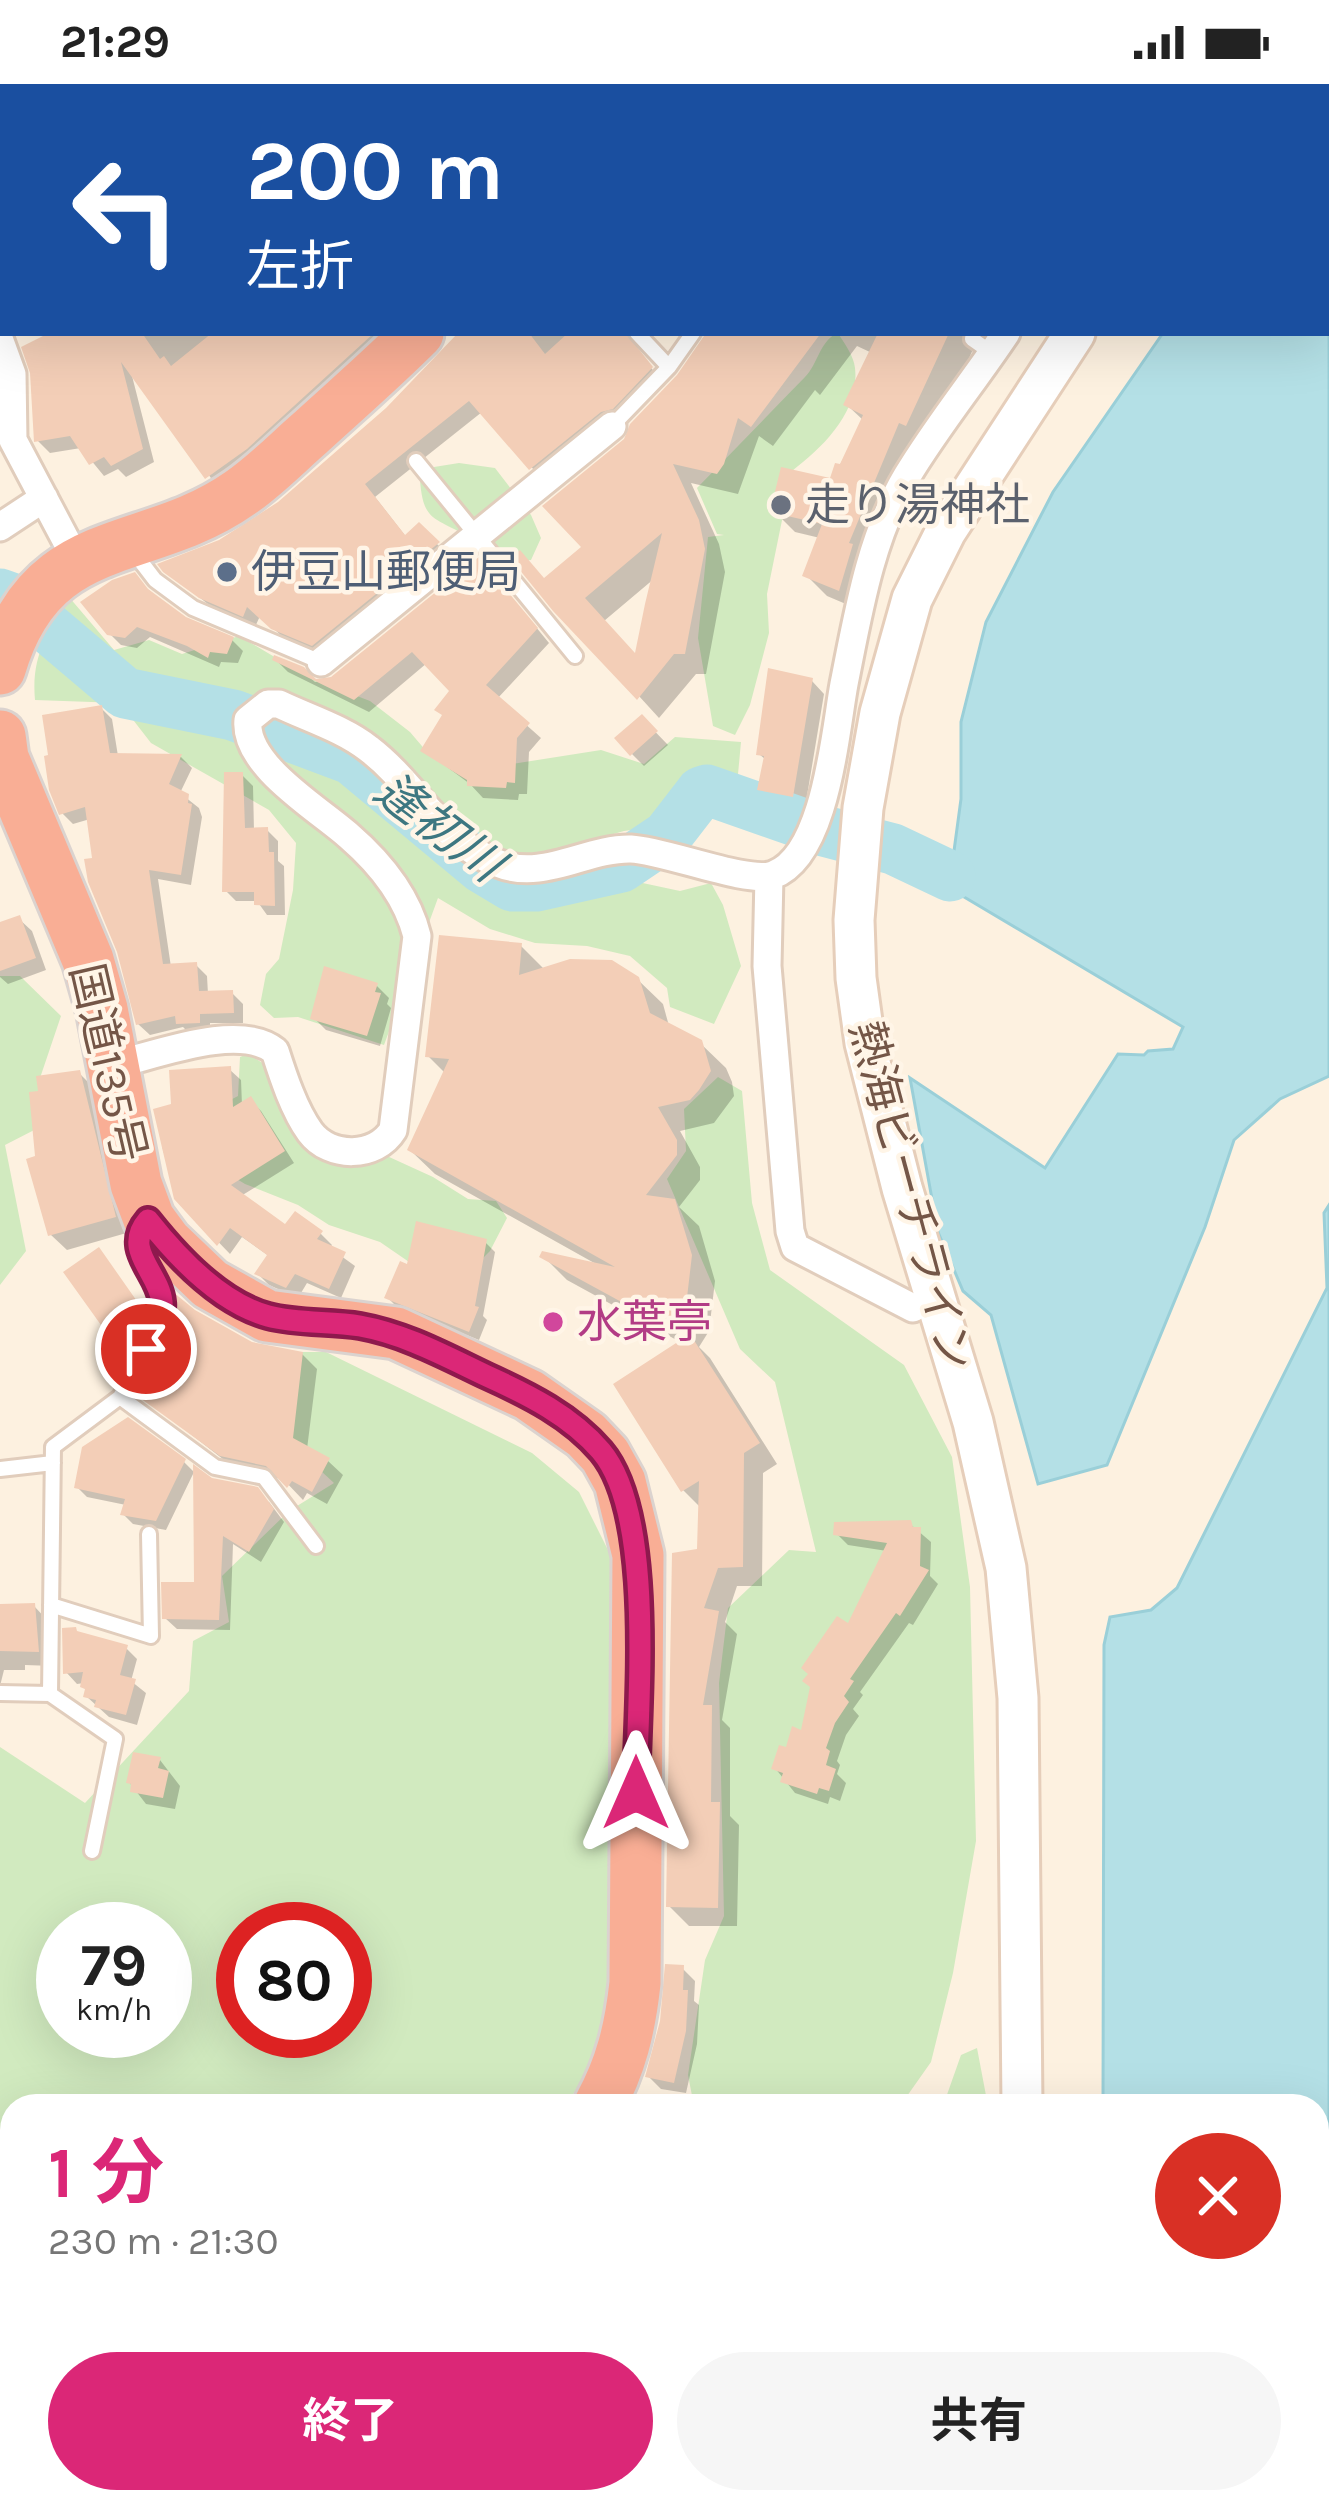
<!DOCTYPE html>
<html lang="ja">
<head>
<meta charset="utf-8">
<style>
	body { margin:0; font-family:Karla,"Noto Sans JP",sans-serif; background:#f6f6f6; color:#222; height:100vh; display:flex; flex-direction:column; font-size:45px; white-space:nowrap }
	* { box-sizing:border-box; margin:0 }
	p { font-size:39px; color:#767676 }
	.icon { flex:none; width:66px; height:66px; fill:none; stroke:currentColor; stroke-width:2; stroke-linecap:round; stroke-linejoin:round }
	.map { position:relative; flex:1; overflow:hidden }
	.panel { position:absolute; left:0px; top:2010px; width:1329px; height:420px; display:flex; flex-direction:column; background:#fff; border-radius:36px 36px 0 0; box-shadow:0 12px 48px #0002 }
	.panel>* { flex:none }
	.banner { position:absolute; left:0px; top:0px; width:1329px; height:252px; box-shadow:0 12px 48px #0002; background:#1a4fa0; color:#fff; overflow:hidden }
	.speed { position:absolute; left:36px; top:1818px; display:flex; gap:24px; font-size:60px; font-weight:700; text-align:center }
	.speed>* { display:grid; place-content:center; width:156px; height:156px; border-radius:50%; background:#fff; box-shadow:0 12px 48px #0002; line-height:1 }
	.speed small { font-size:30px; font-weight:400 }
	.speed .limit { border:18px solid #d22; background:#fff; color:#111 }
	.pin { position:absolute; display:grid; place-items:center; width:102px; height:102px; color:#fff; margin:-51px; border:6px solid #fff; border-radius:50%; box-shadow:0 3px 12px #0007 }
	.me { position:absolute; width:132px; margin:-66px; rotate:0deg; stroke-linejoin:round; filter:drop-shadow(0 0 9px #0008) }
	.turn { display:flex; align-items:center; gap:42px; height:252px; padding:0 48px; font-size:54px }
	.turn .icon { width:156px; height:156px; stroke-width:2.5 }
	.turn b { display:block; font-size:84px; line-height:102px }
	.round { display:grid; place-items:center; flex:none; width:126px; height:126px; border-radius:63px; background:#f6f6f6 }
	.summary { display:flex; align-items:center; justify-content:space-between; height:204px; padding:0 48px }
	h1 { font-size:72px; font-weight:700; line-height:90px; color:#db2777 }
	.primary-button { display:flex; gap:24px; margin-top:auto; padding:24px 48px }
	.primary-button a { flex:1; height:138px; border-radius:72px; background:#db2777; color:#fff; font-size:48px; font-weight:700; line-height:138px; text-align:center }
	.primary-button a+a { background:#f6f6f6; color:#222 }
	.status { display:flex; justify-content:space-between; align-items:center; height:84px; padding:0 60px; background:#fff; direction:ltr }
	.status svg { height:33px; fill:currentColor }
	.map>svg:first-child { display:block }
	.green { fill:#d1eabf; fill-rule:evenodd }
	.water { fill:#b4e0e6; stroke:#9acfd8; stroke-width:3 }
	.shadow { fill:#0003; fill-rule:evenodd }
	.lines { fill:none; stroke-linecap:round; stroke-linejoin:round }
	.river { stroke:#b4e0e6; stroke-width:51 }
	.building { fill:#f3ceb7; fill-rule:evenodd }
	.lane-casing { stroke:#e1cdbc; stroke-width:20 }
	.street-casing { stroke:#e1cdbc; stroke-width:33 }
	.secondary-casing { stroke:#e6ceba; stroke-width:45 }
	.highway-casing { stroke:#dbd3cf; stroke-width:57 }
	.lane { stroke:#fff; stroke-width:14 }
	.street { stroke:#fff; stroke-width:27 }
	.secondary { stroke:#fff; stroke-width:39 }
	.highway { stroke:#f9ae95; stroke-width:51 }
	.rail-casing { stroke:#b39fc5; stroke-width:14 }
	.rail { stroke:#fff5e7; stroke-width:9; stroke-dasharray:27; stroke-linecap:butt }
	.route-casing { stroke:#8e194d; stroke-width:30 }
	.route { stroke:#db2777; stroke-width:21 }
	.worship-dot { fill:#6b7280; stroke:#fff5e7; stroke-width:4.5 }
	.service-dot { fill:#5c6f8a; stroke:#fff5e7; stroke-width:4.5 }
	.hotel-dot { fill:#d1479c; stroke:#fff5e7; stroke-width:4.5 }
	.labels { text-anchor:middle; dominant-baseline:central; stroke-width:9; stroke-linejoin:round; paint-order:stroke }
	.worship-label { font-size:45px; fill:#5b616d; stroke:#fff5e7; text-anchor:start }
	.service-label { font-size:45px; fill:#4e5e75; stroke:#fff5e7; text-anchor:start }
	.street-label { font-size:45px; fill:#745647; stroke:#fff5e7 }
	.hotel-label { font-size:45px; fill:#b23c85; stroke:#fff5e7; text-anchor:start }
	.water-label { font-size:48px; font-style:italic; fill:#3d7781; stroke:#fff5e7 }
</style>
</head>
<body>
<div class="status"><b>21:29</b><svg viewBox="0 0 49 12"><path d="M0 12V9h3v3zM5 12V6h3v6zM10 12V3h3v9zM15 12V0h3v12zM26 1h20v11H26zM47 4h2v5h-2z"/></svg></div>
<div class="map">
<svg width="1329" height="2430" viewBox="0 0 1329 2430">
	<rect width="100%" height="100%" fill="#fdf1e0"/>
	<!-- green -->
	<path class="green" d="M838,249C844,259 854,272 855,284C860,328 823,363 792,387L767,510L769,549L750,621L735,651L713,642L698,554L708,453L724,451L717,450L697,404C733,367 769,330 805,293C818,280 820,256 838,249Z
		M459,379L495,384L531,431L541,454L531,476L505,480C492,471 479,459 465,451C434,433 423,437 420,396L434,383Z
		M69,513L114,566L149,556L182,570L239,552L310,594L370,617L410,648L427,668L512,680L601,666L644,680L675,653L741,658L737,701L701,736L624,747L475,790L582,786L680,807L711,799L723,821L741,882L714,940L670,923L667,904L630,872L587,862L535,859L490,845L438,814L384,961L298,933L274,934L260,921L266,890L279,875L293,806L296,759L269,726L151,659L120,619L35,616C31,572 47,550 69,513Z
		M0,892H20L61,932L40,994L42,1042L5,1061L26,1167L0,1201Z
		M248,970L271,984L302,1053L357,1075L387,1072L433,1093L468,1115L496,1117L507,1134L490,1167L468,1189L412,1180L380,1158L329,1141L298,1121L245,1100L209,1078V1027L238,1012L240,973Z
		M718,993L742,1007L752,1119L770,1186L904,1281L952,1373L970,1503L976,1757L953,1889L931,1978L900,2022H694L688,1991L705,1876L724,1832L719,1599L728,1524L789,1466L816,1468L775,1298L740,1265L667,1095L686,1067L684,1025Z
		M297,1268H326L532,1369L579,1408L617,1484L614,1944L566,2022H12V2221L0,2219V1663L85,1719L189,1607L193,1557L229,1538L222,1492L289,1427L334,1399L268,1338ZM63,1845H165V1947H63ZM243,1845H345V1947H243Z
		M977,1964L988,2022H943L961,1971Z
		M563,2418H784L780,2430H532Z"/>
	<!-- water -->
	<path class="water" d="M1329,21V992L1280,1015L1234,1056L1205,1143L1107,1381L1038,1400L991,1231L963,1207L938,1148L910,994L1045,1084L1118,970L1144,971L1148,967L1173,965L1183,943L949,804L961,715V638L986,538L1053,408L1163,249H1326Z
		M1329,1121V2430H1072L1077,2418H1317V2022H1103L1104,1561L1110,1533L1151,1526L1177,1504L1327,1204L1324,1129Z"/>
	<!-- shadow -->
	<path class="shadow" d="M118,0H197L198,3H115Z
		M223,0H250L253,3H224Z
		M282,0H375L281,3Z
		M550,0H839L547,3Z
		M1052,0H1182L1179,3Z
		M55,249H402L220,406L131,288L154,378L126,393L118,385L104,392L81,364L50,369L37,356Z
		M462,249H642L635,256L640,272L663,297L543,396L482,328L375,413L407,454L419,442L449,472L325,572L286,556L260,532L255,543L214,525L173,492L259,436L388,326Z
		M711,249H980L860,526L827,512L806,491L820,454L795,448L774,427L831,397L864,337L847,321L872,269L857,262L820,311L815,306L773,362L759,352L738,410L691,399L719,460L725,488L706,590H696L659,634L514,475L546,496L586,464L627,357ZM655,494L637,573L604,537Z
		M492,489L549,559L497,615L541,654L529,668L527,710H519L518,716L483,714L470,700L424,666L445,632L452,606L427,579L369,628L288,588L275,575L302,586L315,598L333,595Z
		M145,503L185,536L232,556L243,567L238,579L221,578L219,583L150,553L137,564L121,561L109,549Z
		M812,597L824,610L805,724L773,718L761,705L766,676L759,670Z
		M101,624L112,635L118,672L181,673L192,684L180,709L199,724L202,733L191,801L158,795L171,883L196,881L207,892L208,910L232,909L243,920V939H210V949L190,950L183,943L150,951L138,940L96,776L90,735L73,740L62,729Z
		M642,634L668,661L644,682L632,670Z
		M242,691L253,702L254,747L267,746L278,757V777L284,782L285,831H267L257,817H236L225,806Z
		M19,835L32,847L46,886L8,900L0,893V841Z
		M521,862L545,886L637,895L663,920L669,942L700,959L726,984L732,998L734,1012L714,1039L680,1047L700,1083V1096L679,1123L699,1142L715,1197L709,1247L699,1263L710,1274L777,1380L763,1389L762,1502H737L725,1538L737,1550L722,1636L730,1644V1732L739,1741L737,1842H689L669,1822L700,1468L701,1424L683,1406L682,1259L567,1196L543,1172L596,1180L435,1090L410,1066L446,990L428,972Z
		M376,901L389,914L387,920L391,924L380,962L326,946L314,934Z
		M229,985L241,996L242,1021L250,1016L261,1027L294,1079L241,1112L286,1144L321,1150L332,1161L330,1164L355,1182L341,1214L307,1199L298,1214L269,1201L258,1190L269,1172L242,1153L230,1170L176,1114L162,1062L174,1022Z
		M79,989L95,1005L130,1148L67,1166L51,1151L39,1074Z
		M485,1158L495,1168L483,1232L487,1236L479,1256L397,1223L387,1213L409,1185Z
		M98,1167L151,1236L120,1258L108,1246Z
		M251,1261L302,1270L317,1285L307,1365L328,1377L343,1391L327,1420L307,1409L303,1416L283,1395L237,1386L143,1313Z
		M184,1378L194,1388L166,1446L133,1440L123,1430L126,1421L87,1413L77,1403Z
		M211,1397L269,1418L284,1438L261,1478L233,1460L230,1546L177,1545L165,1534L197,1501Z
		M910,1440L931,1458L930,1492L938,1500L913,1541L909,1539L860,1608L863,1611L853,1625L859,1632L846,1651L837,1677L840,1681L837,1690L846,1699L840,1717L830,1713L828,1720L795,1709L775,1684L804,1649L887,1467L848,1461L836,1449Z
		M34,1522L49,1538L53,1582L25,1581V1586H4L0,1602V1523Z
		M126,1564L137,1575L131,1597L146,1609L137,1641L109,1633L86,1612L84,1599L77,1600L66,1588Z
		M160,1676L180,1702L175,1725L146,1720L129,1698Z
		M682,1884L695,1897L694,1917L699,1921L697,1960L686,2009L661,2005L648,1992Z
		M12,2320V2418H136L120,2430H4L0,2425L5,2422L0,2414V2329Z
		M252,2418H290L300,2430H249L257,2423Z
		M435,2418H694L698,2430H432Z
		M805,2418H924L936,2430H800L797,2427Z"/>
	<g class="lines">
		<!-- river -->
		<path class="river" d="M0,510L14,515L125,609L233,631L351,675L482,784L512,802H536L621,783L667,752L701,708L707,706L824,747L893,765L950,792"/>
	</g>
	<!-- building -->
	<path class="building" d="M49,249H142L160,275L164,272L171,282L212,249H374L247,365L205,395L121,278L143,365L111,382L104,373L89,381L70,352L34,358L30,289L21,263Z
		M458,249H529L545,270L568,249H626L653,283L613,325L601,328L529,386L469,317L365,400L405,451L419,438L440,458L312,562L271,545L247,523L243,533L199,514L163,488L157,480L219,456L278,418L386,324Z
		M706,249H821L751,343L738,334L724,380L717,390L673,380L699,436L705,465L685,570H674L637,616L553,527L510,474L520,466L544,494L581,463L542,422L624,355L630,340L677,291ZM662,449L645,520L635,569L585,514Z
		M878,249H949L906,342L899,339L849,459L853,460L839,507L802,492L822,440L770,428L781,383L830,394L835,379L840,380L863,331L843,321Z
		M479,473L538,544L486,601L530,639L517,654L515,699L507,698L506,704L467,702V696L420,667L442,631L434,626L449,607L412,568L354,616L272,576L274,571L304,583L316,595L331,593Z
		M135,488L148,505L186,533L234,553L227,570L210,568L208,574L187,562L137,543L125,554L107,551L80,518L112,496Z
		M768,584L813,594L793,713L757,706L764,672L756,671Z
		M102,621L110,669L182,670L169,700L189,710L188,719L192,720L181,791L149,786L163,880L197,878L199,907L233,906L234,929L200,930V939L176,940L175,932L136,941L117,868L88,798L84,775L92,774L85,723L59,731L49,706L44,672L48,671L42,631Z
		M642,630L658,647L630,672L614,654Z
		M224,688H243L245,744L268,743L269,768H274L275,822L254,821V808H222Z
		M20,831L36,874L0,887V838Z
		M439,851L522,859L519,891L570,875L612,876L639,893L650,929L702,956L711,987L699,1006L690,1016L658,1023L677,1056V1071L646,1111L675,1115L692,1171L686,1222L671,1245L539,1173L542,1167L615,1183L407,1066L449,975L425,973Z
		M324,882L378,899L375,908L381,909L367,952L310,935Z
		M231,982L233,1023L251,1012L285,1067L231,1101L285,1140L295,1127L323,1147L317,1155L346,1168L329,1205L295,1190L286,1204L254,1190L267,1171L230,1144L217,1162L174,1115L153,1025L171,1020L169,986Z
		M80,986L116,1133L48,1152L26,1075L35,1072L29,1008L38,1007L36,992Z
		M416,1137L487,1155L475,1222L479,1223L469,1248L384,1214L400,1177L407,1180Z
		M99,1163L141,1223L106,1248L63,1188Z
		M173,1208L195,1226L252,1258L303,1268L293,1354L330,1374L312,1408L292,1397L287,1404L266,1382L220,1372L140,1314L169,1258L166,1254Z
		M690,1250L760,1359L744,1369L743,1483L718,1484L704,1524L719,1527L703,1621H712L711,1718H720L718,1824L666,1823L672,1469L697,1465L699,1397L681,1408L613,1300Z
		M128,1333L186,1375L156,1437L120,1431L125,1415L74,1404L82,1363Z
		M193,1380L212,1394L258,1403L274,1425L249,1468L223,1452L219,1536L162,1535L161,1498H194Z
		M911,1436L913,1443H921L920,1482L929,1486L900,1532L896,1529L850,1595L854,1597L844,1612L849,1618L835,1639L826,1664L830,1667L826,1681L836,1685L829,1707L819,1704L817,1710L780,1698L783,1689L771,1685L779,1661L786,1663L792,1642L801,1646L810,1603L802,1597L808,1590L801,1584L837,1532L848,1539L887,1459L833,1451L834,1438Z
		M35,1519L39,1568L0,1567V1520Z
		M76,1543L77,1547L128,1561L120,1591L136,1595L126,1631L94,1623L96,1616L83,1613L85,1605L80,1603L83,1588L63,1590L62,1544Z
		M133,1668L161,1673L158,1684L169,1687L163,1714L130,1708L131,1700L126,1699Z
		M665,1880L684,1881L683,1906H688L686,1947L674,1999L645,1993L660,1937Z"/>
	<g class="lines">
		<!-- lane casing -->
		<g class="lane-casing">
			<path id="lane" d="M637,249L669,283
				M973,249L972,255L992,269
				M612,342L669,283L693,249
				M416,377L575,572
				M132,466L155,496L193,524L321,578
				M120,1313L215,1383L264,1393L316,1462
				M0,1385L53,1379
				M51,1521L151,1552L149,1450
				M0,1609L50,1610
				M92,1767L115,1655L50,1610L53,1363L120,1313L156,1243L162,1215L142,1175L140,1150
				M336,2430L340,2418"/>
		</g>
		<!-- street casing -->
		<g class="street-casing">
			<path id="street" d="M1169,3L1171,0
				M0,257L12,290L13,356L78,479
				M0,443L44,414
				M321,578L612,342
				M769,792L767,882L790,1147L795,1163L913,1224
				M113,981C156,971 239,938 275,967C283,992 294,1026 310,1048C330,1075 376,1074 393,1046L417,852C407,812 379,778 349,752C319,725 243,681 248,636L268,620H279C308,634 344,645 369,665C415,700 441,757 497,779C543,798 586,764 631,765C667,767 747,800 773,791C826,772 835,648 844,600C858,530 870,454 907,392C937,342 974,297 1006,249
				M0,2242H12"/>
		</g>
		<!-- secondary casing -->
		<g class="secondary-casing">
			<path id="secondary" d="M1246,3L1248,0
				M1022,2022L1018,1614L1006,1484L973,1338L902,1104L865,959L856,894L854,836L863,724L880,629L912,515L946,447L1075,249
				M983,2430L990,2418"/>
		</g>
		<!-- highway casing -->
		<g class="highway-casing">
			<path id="highway" d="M490,3L494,0
				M0,585C41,443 145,476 240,409C265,392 287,369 310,349C346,316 383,284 418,249
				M0,652L3,674L88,876L102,925L136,1100L149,1135L166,1158L210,1200L267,1232L396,1249L529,1311L586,1351L605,1371L620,1398L638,1471L635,1899C630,1945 621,1982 599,2022
				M133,2430L150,2418"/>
		</g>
		<!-- lane -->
		<use href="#lane" class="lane"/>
		<!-- street -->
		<use href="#street" class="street"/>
		<!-- secondary -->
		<use href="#secondary" class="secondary"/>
		<!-- highway -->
		<use href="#highway" class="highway"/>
		<!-- rail casing -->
		<g class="rail-casing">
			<path id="rail" d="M14,3L16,0
				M0,33L3,26
				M0,74L3,67"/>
		</g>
		<!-- rail -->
		<use href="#rail" class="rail"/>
	</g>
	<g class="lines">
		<!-- route casing -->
		<g class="route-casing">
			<path id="route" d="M146,1265C152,1251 164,1233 162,1218C159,1188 122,1166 148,1136C178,1174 220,1219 268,1232C298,1240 330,1237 360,1242C405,1250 445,1272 487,1292C529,1311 571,1332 601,1367C656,1432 637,1624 636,1709"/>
		</g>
		<!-- route -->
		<use href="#route" class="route"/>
	</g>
	<!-- markers -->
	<circle class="worship-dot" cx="781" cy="421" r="12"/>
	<circle class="service-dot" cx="227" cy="488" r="12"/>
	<circle class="hotel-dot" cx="553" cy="1238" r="12"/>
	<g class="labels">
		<!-- worship labels -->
		<g class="worship-label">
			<text x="805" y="421">走り湯神社</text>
		</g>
		<!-- service labels -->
		<g class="service-label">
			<text x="251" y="488">伊豆山郵便局</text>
		</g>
		<!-- street labels -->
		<g class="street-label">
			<text transform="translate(108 979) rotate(77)">国道135号</text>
			<text transform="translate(911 1112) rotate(75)">熱海ビーチライン</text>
		</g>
		<!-- hotel labels -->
		<g class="hotel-label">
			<text x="577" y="1238">水葉亭</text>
		</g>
		<!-- water labels -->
		<g class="water-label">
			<text transform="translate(439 743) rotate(37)">逢初川</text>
		</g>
	</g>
</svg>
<div class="speed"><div>79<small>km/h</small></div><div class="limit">80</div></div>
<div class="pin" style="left:146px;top:1265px;background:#d93025"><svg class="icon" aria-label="arrive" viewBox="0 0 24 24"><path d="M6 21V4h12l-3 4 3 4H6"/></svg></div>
<svg class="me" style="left:636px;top:1709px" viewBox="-20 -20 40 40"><path d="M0-17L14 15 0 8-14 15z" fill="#db2777" stroke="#fff" stroke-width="4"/></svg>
<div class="banner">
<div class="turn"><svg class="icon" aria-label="left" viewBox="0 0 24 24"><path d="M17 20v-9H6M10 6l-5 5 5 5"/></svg><div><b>200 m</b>左折</div></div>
</div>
<section class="panel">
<div class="summary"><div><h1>1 分</h1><p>230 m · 21:30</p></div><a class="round" style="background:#d93025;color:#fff"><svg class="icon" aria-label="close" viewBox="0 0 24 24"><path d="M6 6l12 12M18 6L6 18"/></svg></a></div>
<div class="primary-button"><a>終了</a><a>共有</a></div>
</section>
</div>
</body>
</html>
